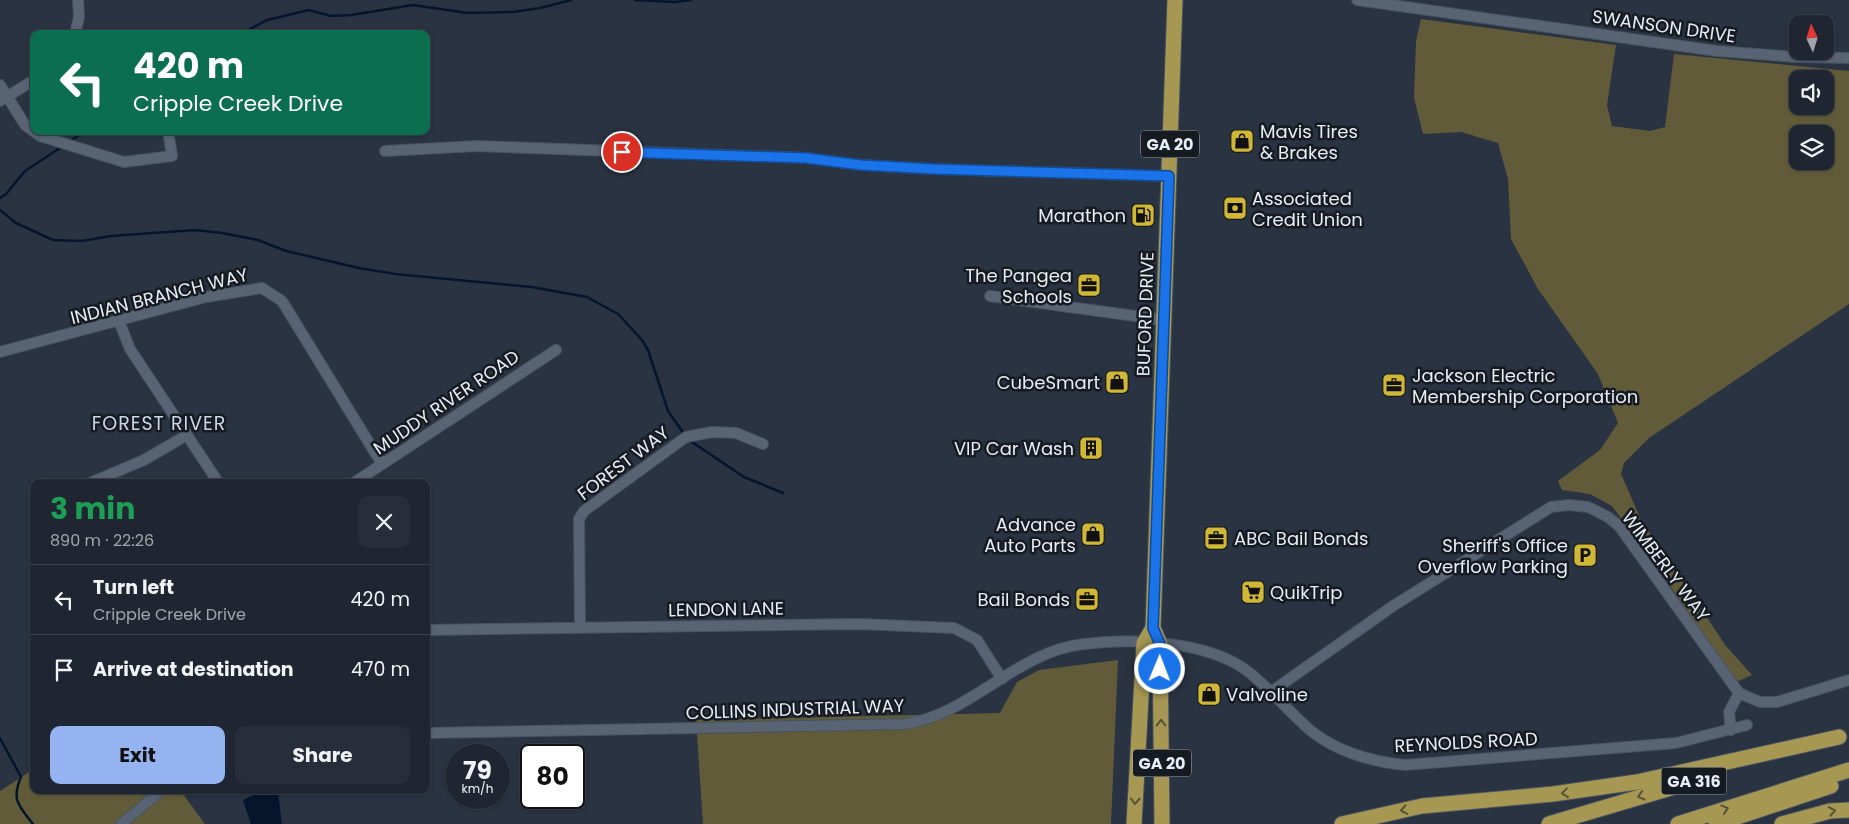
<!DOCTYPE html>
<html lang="en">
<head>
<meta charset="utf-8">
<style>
	body { margin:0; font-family:Poppins,sans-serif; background:#272e39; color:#f1f3f6; height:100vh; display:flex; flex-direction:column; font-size:19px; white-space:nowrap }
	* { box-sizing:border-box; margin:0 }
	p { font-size:16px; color:#a1a5ab }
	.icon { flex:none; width:28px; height:28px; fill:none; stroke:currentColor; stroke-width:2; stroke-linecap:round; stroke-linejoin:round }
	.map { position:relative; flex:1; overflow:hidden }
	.side { position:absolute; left:30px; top:479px; width:400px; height:315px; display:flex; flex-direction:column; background:#1f2631; border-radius:10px; box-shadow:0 1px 4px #0004,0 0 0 1px #3c434d }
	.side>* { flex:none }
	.banner { position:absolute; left:30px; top:30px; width:400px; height:105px; border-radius:10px; box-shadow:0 1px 4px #0004,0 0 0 1px #3c434d; background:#0b6e4f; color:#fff; overflow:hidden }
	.needle { width:32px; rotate:356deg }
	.tools { position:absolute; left:1789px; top:15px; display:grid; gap:10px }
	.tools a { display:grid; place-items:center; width:45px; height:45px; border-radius:10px; background:#1f2631; box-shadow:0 1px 4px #0004,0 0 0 1px #3c434d; font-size:25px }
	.speed { position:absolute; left:445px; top:744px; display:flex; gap:10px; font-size:25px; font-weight:700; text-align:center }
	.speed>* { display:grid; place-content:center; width:65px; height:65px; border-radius:50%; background:#1f2631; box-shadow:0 1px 4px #0004,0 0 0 1px #3c434d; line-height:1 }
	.speed small { font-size:12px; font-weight:400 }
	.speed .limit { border:2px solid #111; border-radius:8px; background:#fff; color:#111 }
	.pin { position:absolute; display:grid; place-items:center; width:42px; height:42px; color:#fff; margin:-21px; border:2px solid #fff; border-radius:50%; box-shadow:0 1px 5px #0007 }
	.me { position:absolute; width:55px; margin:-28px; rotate:1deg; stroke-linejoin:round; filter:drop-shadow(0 0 4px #0008) }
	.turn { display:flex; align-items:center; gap:18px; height:105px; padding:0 20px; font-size:22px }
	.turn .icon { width:65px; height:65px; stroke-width:2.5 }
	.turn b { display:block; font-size:35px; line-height:42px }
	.round { display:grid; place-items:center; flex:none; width:52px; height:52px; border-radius:10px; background:#272e39 }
	.summary { display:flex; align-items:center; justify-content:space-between; height:85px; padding:0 20px }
	h1 { font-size:30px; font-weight:700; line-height:38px; color:#1e9e55 }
	.action { display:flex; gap:10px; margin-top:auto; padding:10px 20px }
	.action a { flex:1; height:58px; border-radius:10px; background:#95b2f1; color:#111; font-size:20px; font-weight:700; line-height:58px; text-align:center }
	.action a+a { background:#272e39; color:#f1f3f6 }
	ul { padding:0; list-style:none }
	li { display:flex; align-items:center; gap:15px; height:70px; padding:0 20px; border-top:1px solid #3c434d }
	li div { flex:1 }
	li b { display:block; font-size:19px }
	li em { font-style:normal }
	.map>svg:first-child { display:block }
	.forest { fill:#625b39; fill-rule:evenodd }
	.water { fill:#05162c }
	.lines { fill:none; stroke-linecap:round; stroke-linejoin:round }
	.stream { stroke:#05162c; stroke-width:2.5 }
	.minor-casing { stroke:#48525e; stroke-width:12 }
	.highway-casing { stroke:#48525e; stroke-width:17 }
	.minor { stroke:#586474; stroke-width:10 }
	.highway { stroke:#a69853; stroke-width:15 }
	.oneway { stroke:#575338 }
	.route-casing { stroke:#114b97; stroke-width:12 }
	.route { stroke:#1a73e8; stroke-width:9 }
	.labels { text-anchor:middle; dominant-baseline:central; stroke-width:5; stroke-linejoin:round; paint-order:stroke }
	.shield { fill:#161b21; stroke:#a8aeb6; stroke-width:1 }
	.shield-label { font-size:16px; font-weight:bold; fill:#e6edf6 }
	.street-label { font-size:18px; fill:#e6edf6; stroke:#161b21 }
	.poi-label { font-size:18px; fill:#e6edf6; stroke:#161b21; text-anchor:end }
	.neighbourhood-label { font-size:19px; letter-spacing:1px; fill:#c9d6e9; stroke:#161b21 }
</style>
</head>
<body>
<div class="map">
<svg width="1849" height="824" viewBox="0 0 1849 824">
	<rect width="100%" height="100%" fill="#293341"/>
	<!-- forest -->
	<path class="forest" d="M1421,19L1616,45L1607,105L1612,126L1650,131L1665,127L1674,54L1849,71V304L1649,438L1624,463L1621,474L1642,522L1726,646L1752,675L1736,682L1655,564L1612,506L1590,494L1562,490L1558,481L1600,450L1618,423L1598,374L1538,289L1511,239L1508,179L1498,143L1461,132L1423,134L1414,98L1416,41ZM1798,79H1825V106H1798ZM1798,134H1825V161H1798Z
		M1118,660L1111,824H703L696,720L1000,713L1017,682L1039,670Z
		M34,769V790H180L205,824H0V791Z"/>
	<!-- water -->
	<path class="water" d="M278,792L282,824H251L243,800L256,794Z"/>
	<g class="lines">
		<!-- stream -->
		<path class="stream" d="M635,0L675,2L691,0
			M241,34L267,20L309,10L331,16L351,15L413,5L468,13L513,12L540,8L571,0
			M69,142L85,131
			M0,198L6,194L25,171L63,146
			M0,210L16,223L53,240L81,241L111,236L195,230L222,233L258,240L286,251L359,268L395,274L532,287L587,297L618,314L642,340L648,350L668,411L684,434
			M689,440L744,477L783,493
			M0,738L21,777C11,800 19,806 33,824"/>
		<!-- minor casing -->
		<g class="minor-casing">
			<path id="minor" d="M1357,0L1717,51L1795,57L1849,58
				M75,34L79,17L78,0
				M0,85L25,125L40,136L124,162L172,156L168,131
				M0,101L34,80
				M385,151L477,146L807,158L861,165L934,169L1169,176
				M990,296L1164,320
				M119,321L130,349L218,482
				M0,352L206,297L262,288L282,301L382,464
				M92,482L144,460L187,435
				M355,482L556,350
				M580,626L579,519L584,511L686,437L712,432L736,433L763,444
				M426,630L859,624L954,628L977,640L1002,679
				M1271,692L1393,606L1551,507L1569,505L1588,507L1608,517L1619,526L1739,693L1760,702H1777L1849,680
				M1731,730L1729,712L1739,693
				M426,733L906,724C973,713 1017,651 1084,644C1132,638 1206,641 1246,670C1269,687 1288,711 1310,730C1335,751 1372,762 1405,765L1676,743L1747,725
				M121,824L162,790"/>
		</g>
		<!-- highway casing -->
		<g class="highway-casing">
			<path id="highway" d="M1134,824L1144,643L1153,628
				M1162,824L1160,644L1153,628L1175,0
				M1342,824L1422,806L1553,794L1637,782L1839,737
				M1549,824L1718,774
				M1678,824L1849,770
				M1716,824L1831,786
				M1782,824L1830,811L1849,810"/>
		</g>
		<!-- minor -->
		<use href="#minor" class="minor"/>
		<!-- highway -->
		<use href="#highway" class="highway"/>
	</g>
	<!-- one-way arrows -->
	<defs><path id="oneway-chevron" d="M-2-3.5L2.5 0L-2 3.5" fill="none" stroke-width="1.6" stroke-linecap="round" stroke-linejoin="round" transform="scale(1.25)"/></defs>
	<g class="oneway">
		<use href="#oneway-chevron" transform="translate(1161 723) rotate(-91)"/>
		<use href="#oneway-chevron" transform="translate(1565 793) rotate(173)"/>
		<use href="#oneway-chevron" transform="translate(1641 796) rotate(163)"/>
		<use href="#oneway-chevron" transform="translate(1135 801) rotate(93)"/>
		<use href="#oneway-chevron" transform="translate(1725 809) rotate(-17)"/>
		<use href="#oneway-chevron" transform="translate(1404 810) rotate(170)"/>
		<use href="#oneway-chevron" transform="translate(1832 811) rotate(-10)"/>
	</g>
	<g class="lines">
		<!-- route casing -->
		<g class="route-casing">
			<path id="route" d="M622,152L806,158L861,165L934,169L1169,176L1153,628L1160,644V669"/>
		</g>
		<!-- route -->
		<use href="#route" class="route"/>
	</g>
	<!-- icons -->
	<defs>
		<g id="shop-square" transform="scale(1.25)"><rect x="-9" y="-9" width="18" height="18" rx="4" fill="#d0b836" stroke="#161b21"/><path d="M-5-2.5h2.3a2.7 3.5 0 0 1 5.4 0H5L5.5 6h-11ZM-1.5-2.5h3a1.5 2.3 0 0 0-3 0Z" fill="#111"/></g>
		<g id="bank-square" transform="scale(1.25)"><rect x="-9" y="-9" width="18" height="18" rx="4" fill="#d0b836" stroke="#161b21"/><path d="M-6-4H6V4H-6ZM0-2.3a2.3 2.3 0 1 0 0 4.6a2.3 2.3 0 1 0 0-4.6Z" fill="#111"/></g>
		<g id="fuel-square" transform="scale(1.25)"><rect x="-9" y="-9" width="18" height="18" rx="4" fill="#d0b836" stroke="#161b21"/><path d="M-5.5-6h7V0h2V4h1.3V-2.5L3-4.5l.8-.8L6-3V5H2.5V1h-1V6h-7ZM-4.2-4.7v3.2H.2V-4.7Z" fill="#111"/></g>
		<g id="office-square" transform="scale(1.25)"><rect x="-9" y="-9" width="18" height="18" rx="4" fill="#d0b836" stroke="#161b21"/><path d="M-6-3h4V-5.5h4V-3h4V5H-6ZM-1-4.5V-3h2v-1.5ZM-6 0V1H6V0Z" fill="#111"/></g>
		<g id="building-square" transform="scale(1.25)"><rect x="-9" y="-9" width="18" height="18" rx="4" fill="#d0b836" stroke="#161b21"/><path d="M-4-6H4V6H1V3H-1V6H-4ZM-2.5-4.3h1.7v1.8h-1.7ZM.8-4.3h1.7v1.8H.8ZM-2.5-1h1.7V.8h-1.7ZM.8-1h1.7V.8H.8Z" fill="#111"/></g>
		<g id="parking-square" transform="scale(1.25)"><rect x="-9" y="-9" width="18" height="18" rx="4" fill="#d0b836" stroke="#161b21"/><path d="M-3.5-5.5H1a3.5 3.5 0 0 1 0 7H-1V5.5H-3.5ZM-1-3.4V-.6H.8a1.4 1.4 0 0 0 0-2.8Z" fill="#111"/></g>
		<g id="supermarket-square" transform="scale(1.25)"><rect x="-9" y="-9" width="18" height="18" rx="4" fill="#d0b836" stroke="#161b21"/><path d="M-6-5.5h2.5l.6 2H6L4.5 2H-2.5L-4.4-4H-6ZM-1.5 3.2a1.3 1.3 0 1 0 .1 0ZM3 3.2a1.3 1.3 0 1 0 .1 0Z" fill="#111"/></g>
	</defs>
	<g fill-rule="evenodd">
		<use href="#shop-square" x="1242" y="141"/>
		<use href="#bank-square" x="1235" y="208"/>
		<use href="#fuel-square" x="1143" y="215"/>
		<use href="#office-square" x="1089" y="285"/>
		<use href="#shop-square" x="1117" y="382"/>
		<use href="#office-square" x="1394" y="385"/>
		<use href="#building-square" x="1091" y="448"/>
		<use href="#shop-square" x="1093" y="534"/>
		<use href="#office-square" x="1216" y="538"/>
		<use href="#parking-square" x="1585" y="555"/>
		<use href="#supermarket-square" x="1253" y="592"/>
		<use href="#office-square" x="1087" y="599"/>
		<use href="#shop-square" x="1209" y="694"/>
	</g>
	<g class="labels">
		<!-- shield labels -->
		<g class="shield">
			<rect x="1141" y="130.5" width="58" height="27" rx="4"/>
			<rect x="1133" y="749.5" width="58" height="27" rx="4"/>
			<rect x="1661.5" y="767.5" width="65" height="27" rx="4"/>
		</g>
		<g class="shield-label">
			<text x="1170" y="144">GA 20</text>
			<text x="1162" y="763">GA 20</text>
			<text x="1694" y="781">GA 316</text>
		</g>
		<!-- street labels -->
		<g class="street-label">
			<text transform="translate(1664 26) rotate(8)">SWANSON DRIVE</text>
			<text transform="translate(159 296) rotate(-14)">INDIAN BRANCH WAY</text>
			<text transform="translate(1145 314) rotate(-88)">BUFORD DRIVE</text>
			<text transform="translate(446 402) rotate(-34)">MUDDY RIVER ROAD</text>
			<text transform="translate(623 463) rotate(-37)">FOREST WAY</text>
			<text transform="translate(1666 566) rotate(53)">WIMBERLY WAY</text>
			<text transform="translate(726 609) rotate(-1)">LENDON LANE</text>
			<text transform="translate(795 709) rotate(-2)">COLLINS INDUSTRIAL WAY</text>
			<text transform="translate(1466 742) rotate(-3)">REYNOLDS ROAD</text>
		</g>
		<!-- poi labels -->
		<g class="poi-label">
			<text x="1260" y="131" text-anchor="start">Mavis Tires<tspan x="1260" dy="21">&amp; Brakes</tspan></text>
			<text x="1252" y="198" text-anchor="start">Associated<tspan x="1252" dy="21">Credit Union</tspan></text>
			<text x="1126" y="215">Marathon</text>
			<text x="1072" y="275">The Pangea<tspan x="1072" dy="21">Schools</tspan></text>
			<text x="1412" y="375" text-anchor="start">Jackson Electric<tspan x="1412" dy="21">Membership Corporation</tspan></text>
			<text x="1100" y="382">CubeSmart</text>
			<text x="1074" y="448">VIP Car Wash</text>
			<text x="1076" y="524">Advance<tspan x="1076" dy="21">Auto Parts</tspan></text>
			<text x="1234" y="538" text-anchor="start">ABC Bail Bonds</text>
			<text x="1568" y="545">Sheriff's Office<tspan x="1568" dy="21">Overflow Parking</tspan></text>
			<text x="1270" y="592" text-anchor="start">QuikTrip</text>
			<text x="1070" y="599">Bail Bonds</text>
			<text x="1226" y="694" text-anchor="start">Valvoline</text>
		</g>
		<!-- neighbourhood labels -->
		<g class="neighbourhood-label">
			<text x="159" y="423">FOREST RIVER</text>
		</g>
	</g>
</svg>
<div class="tools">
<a><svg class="needle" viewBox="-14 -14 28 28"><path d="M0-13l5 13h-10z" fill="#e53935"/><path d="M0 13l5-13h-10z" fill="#a1a5ab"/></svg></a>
<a><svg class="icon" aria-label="sound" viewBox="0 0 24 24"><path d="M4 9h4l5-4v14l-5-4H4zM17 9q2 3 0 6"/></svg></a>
<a><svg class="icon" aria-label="layers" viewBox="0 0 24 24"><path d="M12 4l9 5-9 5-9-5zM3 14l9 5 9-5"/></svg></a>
</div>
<div class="speed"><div>79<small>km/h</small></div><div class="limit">80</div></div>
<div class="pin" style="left:622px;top:152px;background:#d93025"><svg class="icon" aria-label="arrive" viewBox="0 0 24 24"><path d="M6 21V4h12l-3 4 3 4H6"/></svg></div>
<svg class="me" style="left:1160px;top:669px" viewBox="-20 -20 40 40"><circle r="17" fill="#1a73e8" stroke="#fff" stroke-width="3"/><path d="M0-11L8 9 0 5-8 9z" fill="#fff"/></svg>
<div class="banner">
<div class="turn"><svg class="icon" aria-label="left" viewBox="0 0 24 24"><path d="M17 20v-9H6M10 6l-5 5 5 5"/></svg><div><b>420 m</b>Cripple Creek Drive</div></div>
</div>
<section class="side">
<div class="summary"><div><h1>3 min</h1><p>890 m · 22:26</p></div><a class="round"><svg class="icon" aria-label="close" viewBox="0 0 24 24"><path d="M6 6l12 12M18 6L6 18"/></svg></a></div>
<ul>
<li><svg class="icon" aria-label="left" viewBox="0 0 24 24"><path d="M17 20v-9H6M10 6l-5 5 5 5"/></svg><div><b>Turn left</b><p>Cripple Creek Drive</p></div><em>420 m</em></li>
<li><svg class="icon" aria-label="arrive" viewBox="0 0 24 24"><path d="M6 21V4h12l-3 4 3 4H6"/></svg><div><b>Arrive at destination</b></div><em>470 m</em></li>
</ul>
<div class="action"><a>Exit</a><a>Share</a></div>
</section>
</div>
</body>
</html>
